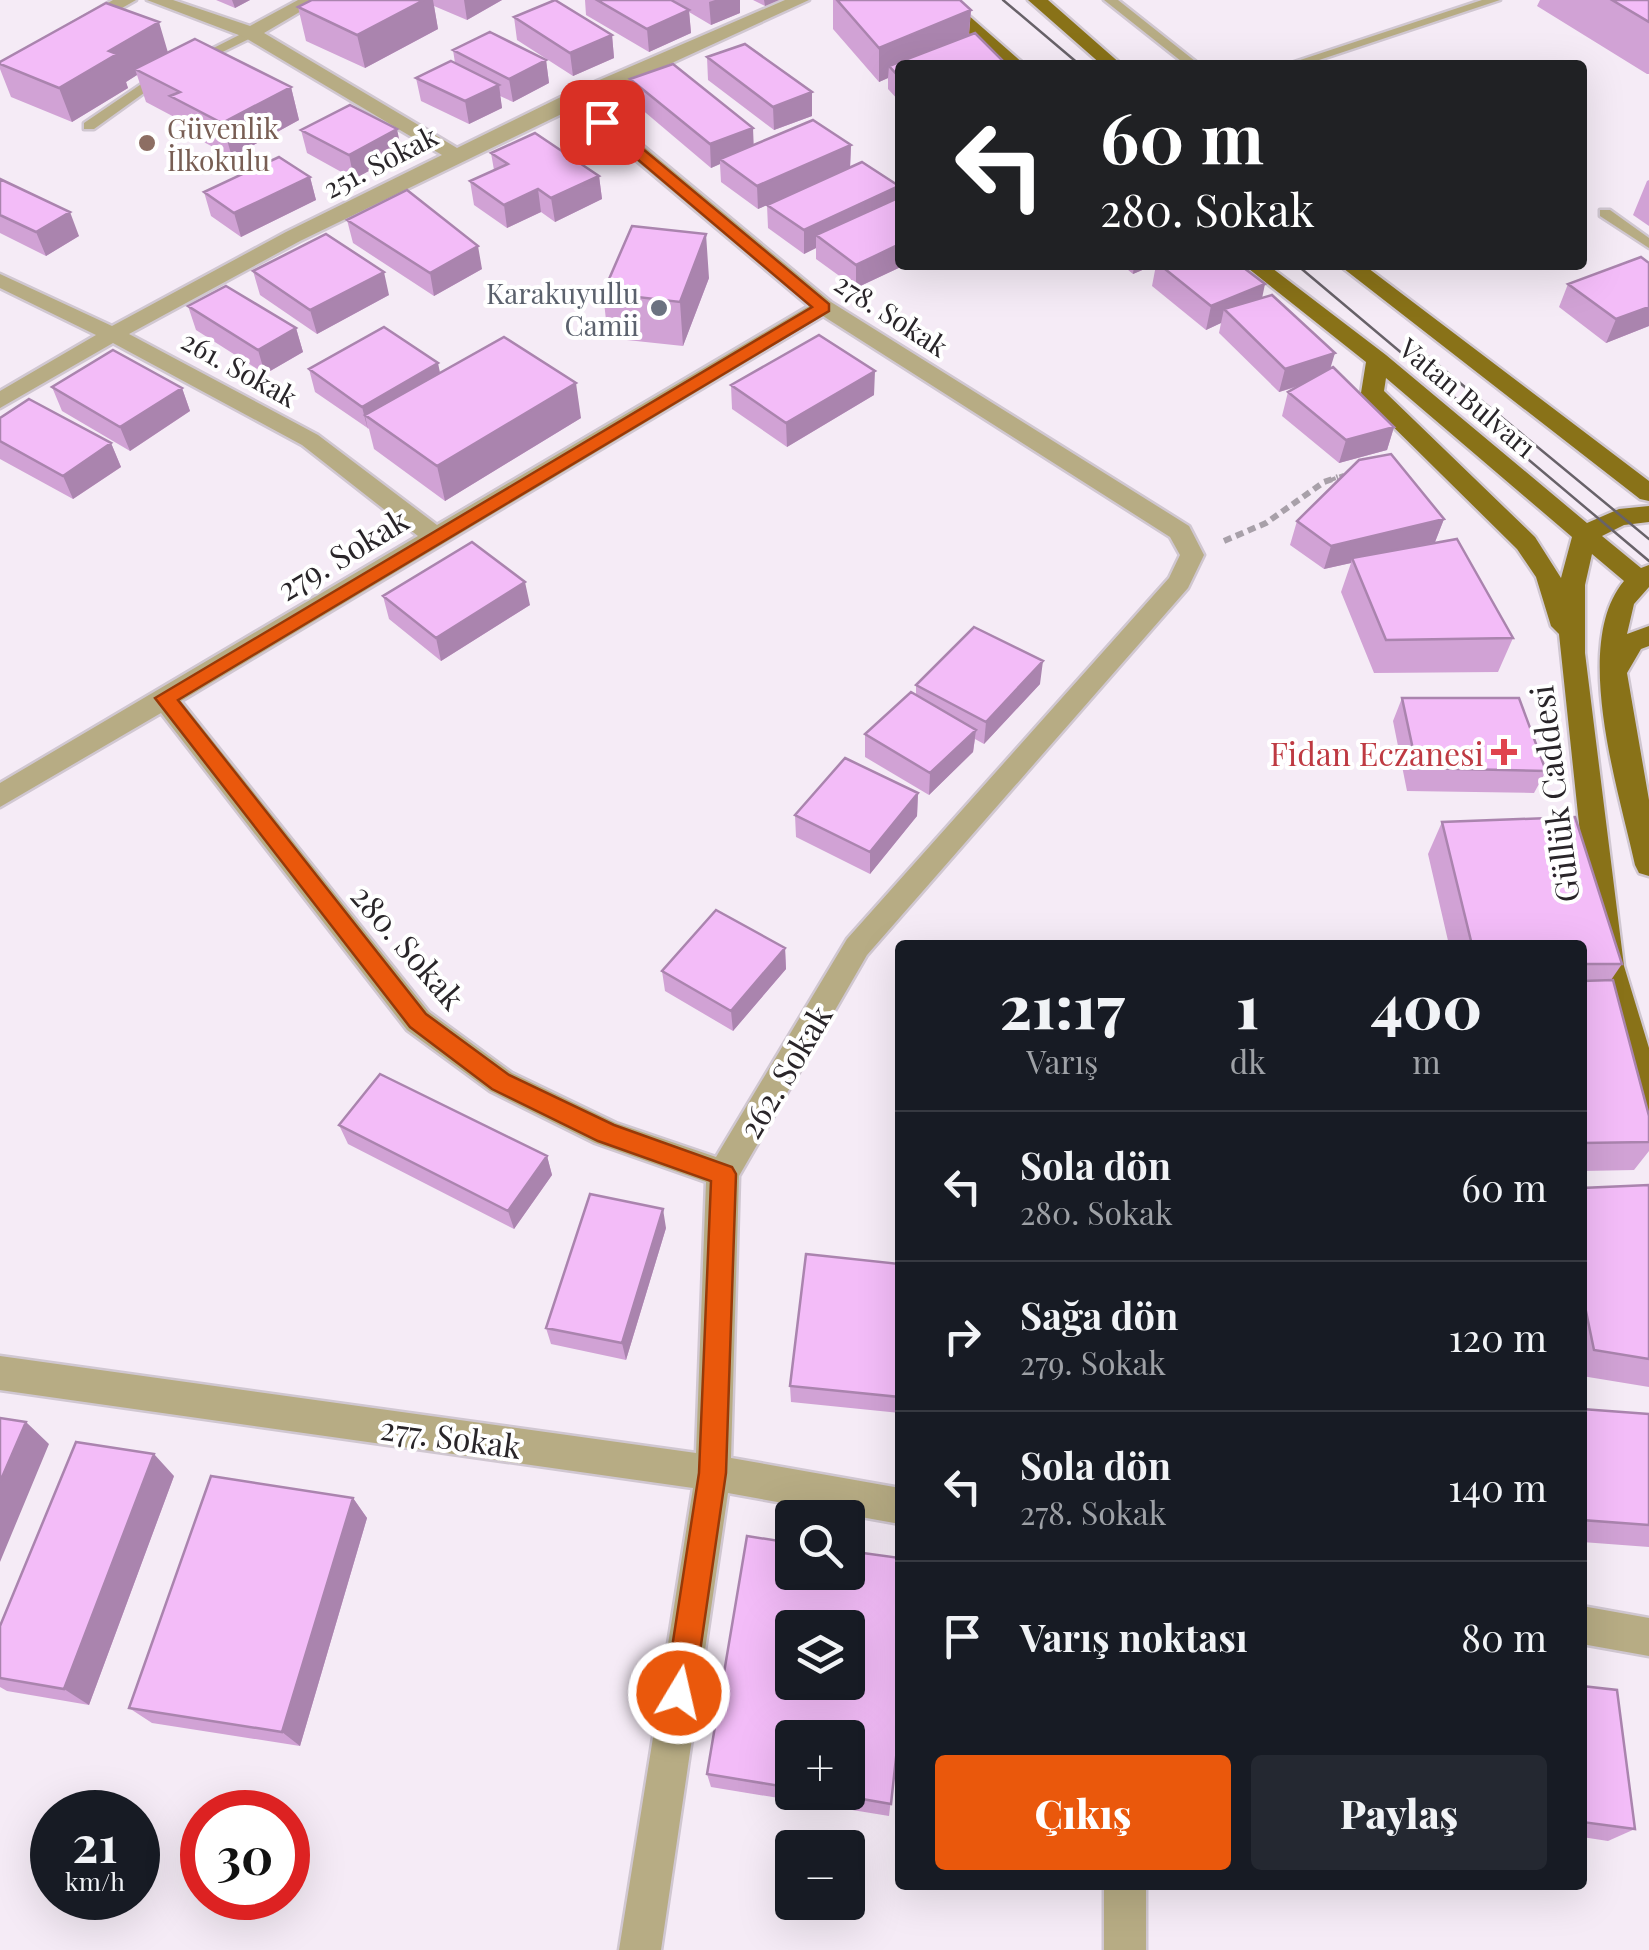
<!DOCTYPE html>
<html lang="tr">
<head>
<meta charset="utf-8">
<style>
	body { margin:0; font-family:"Playfair Display",serif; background:#242831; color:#f1f3f6; height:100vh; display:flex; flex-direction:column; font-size:38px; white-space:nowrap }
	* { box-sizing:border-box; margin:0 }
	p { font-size:32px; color:#9ea1a6 }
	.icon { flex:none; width:55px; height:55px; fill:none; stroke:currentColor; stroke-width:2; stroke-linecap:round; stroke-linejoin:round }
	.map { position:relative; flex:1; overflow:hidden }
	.panel { position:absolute; left:895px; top:940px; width:692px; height:950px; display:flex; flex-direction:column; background:#171b24; border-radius:10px; box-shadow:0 10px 40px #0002 }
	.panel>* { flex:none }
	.guide { position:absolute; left:895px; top:60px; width:692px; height:210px; border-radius:10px; box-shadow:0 10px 40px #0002; background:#202124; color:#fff; overflow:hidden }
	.controls { position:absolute; left:775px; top:1500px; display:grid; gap:20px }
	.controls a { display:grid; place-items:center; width:90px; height:90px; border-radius:10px; background:#171b24; box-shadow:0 10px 40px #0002; font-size:50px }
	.speed { position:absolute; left:30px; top:1790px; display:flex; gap:20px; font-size:50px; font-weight:700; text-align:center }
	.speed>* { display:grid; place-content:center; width:130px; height:130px; border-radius:50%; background:#171b24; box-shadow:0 10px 40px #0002; line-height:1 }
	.speed small { font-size:25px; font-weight:400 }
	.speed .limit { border:15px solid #d22; background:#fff; color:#111 }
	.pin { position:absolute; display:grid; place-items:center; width:85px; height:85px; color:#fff; margin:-42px; border-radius:20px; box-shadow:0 5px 15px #0006 }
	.me { position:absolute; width:110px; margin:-55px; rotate:9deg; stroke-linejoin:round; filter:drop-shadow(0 0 8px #0008) }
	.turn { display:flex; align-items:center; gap:35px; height:210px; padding:0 40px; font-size:45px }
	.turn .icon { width:130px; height:130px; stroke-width:2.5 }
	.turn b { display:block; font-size:70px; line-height:85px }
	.eta { display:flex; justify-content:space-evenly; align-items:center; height:170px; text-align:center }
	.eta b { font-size:60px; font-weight:800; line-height:70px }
	.action { display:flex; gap:20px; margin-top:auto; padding:20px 40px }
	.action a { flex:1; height:115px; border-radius:10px; background:#ea580c; color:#fff; font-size:40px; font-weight:800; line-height:115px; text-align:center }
	.action a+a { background:#242831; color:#f1f3f6 }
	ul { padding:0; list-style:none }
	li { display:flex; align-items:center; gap:30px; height:150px; padding:0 40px; border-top:2px solid #363941 }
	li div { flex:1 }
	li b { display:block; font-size:38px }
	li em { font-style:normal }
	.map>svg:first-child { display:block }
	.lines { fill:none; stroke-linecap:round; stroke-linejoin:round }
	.service-casing { stroke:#d0c7d1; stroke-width:5 }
	.minor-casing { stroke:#d0c7d1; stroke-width:5 }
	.primary-casing { stroke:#d0c7d1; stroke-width:5 }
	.path-far1 { stroke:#a8a0a9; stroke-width:4; stroke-dasharray:5 4; stroke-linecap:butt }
	.path { stroke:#a8a0a9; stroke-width:6; stroke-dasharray:8 5; stroke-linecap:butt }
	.service { fill:#b7ac84; fill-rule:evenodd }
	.minor { fill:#b7ac84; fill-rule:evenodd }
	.primary { fill:#897218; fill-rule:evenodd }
	.tram { stroke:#686269; stroke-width:2.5 }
	.wall { fill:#d1a2d5; fill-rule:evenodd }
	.shaded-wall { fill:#aa84ae }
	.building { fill:#f3bcf8; stroke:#aa84ae; stroke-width:2.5; fill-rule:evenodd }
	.route { fill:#ea580c; stroke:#983908; stroke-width:2.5 }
	.education-dot { fill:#8d6e63; stroke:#fff; stroke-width:4 }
	.worship-dot { fill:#6b7280; stroke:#fff; stroke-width:4 }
	.health-dot { fill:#e0444e; stroke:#fff; stroke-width:4 }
	.labels { text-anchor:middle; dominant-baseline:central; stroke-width:8; stroke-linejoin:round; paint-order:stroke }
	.far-education-label { font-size:28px; fill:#785e54; stroke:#fff; text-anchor:start }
	.far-street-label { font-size:28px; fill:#292529; stroke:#fff }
	.far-worship-label { font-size:28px; fill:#5b616d; stroke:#fff; text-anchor:end }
	.street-label { font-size:32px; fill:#292529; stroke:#fff }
	.health-label { font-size:32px; fill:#be3a42; stroke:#fff; text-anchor:end }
</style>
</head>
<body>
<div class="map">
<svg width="1649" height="1950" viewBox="0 0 1649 1950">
	<rect width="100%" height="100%" fill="#f5ebf6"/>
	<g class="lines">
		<!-- service casing -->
		<g class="service-casing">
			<path id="service" d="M1104,0H1118L1200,65H1186Z
				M1482,0H1500L1304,65H1285Z
				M251,29L257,33L255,36L198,64L188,61Z
				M159,72L169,75L94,129H84V123Z
				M1600,210H1610L1649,238V248L1600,216Z"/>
		</g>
		<!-- minor casing -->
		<g class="minor-casing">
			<path id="minor" d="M113,0H136L87,28H75L72,24Z
				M147,0H173L250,26L298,0H320L264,33L457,148L567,94L785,0H809L589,101L831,302L1189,526L1204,555L1188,588L867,955L739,1176L731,1458L900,1488V1524L728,1493L661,1950H619L693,1488L0,1390V1356L696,1453L706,1182L595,1143L490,1091L407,1030L161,713L0,807V783L418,536L302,445L113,343L0,408V391L96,335L0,288V274L112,326L286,232L442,155L244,37ZM574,108L809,306L437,525L318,435L129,334L300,241ZM823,316L1170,537L1180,555L1169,578L847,939L716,1157L616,1123L512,1073L429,1012L181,701Z
				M1582,1606L1649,1618V1656L1582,1644Z
				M1104,1885H1146V1950H1104Z"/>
		</g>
		<!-- primary casing -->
		<g class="primary-casing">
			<path id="primary" d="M931,0H951L1025,65H1005Z
				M1028,0H1048L1122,65H1102Z
				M1244,265H1268L1386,355L1587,523L1619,509L1649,506V522L1624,525L1602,536L1641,568L1649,565V587L1634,604L1627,634L1649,626V646L1641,649L1627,673L1649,800V876L1639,873L1635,865C1619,791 1571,644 1624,581L1592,554L1585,585V653L1624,966L1649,1048V1114L1638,1110L1633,1100L1594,966L1559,634L1551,626L1536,577L1517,549L1364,398L1361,393L1366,362ZM1386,378L1572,537L1561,578L1535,537L1384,391Z
				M1339,265H1364L1649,481V501L1640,499Z"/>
		</g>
		<!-- path-far1 -->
		<path class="path-far1" d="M1331,480L1349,473"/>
		<!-- path -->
		<path class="path" d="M1224,541L1266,523L1324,482L1338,477"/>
		<!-- service -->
		<use href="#service" class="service"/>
		<!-- minor -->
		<use href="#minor" class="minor"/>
		<!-- primary -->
		<use href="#primary" class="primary"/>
		<!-- tram -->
		<path class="tram" d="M1003,0L1080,65
			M1297,265L1649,561
			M1414,345L1649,539"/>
	</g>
	<!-- wall -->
	<path class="wall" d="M216,0H250L235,8Z
		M312,0H502L467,20L434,6L438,29L365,68L306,41L298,7Z
		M585,0H740V13L711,25L689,12L691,33L649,52L586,15Z
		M753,0H779L765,6Z
		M833,0H960L971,10L969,35L900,65V102L888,89V78L879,82L833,29Z
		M1540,0H1649V74H1647L1537,6Z
		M514,17L612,35L614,58L573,76L517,40Z
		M453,50L546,60L549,83L513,102L500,96L502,108L469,124L421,101L416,78L455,63Z
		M168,52L291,87L299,120L232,157L181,130L178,119L146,102L137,75L126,82L128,88L72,122L11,97L0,69V62Z
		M707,57L812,92V116L774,130L708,80Z
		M630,79L754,145H851L850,167L899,186L900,265H905L856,288L816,259V248L804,254L768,228L767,205L758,209L721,182L720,164L711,168L633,102Z
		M301,130L402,153L354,179L307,153Z
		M491,153L599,176L602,199L555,222L541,212L507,228L474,205L470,181L494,170Z
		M310,177L316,200L241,237L211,216L204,192Z
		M0,179L79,236L46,256L0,233Z
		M1649,180V226L1633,215L1647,181Z
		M347,220L482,269L434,296L353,243Z
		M1649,263V326L1606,343L1559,307L1568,284Z
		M1122,265H1154L1133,274Z
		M1156,265H1240L1262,298L1330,369L1394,427L1387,450L1339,463L1282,416L1288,392L1300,386L1279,392L1219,333L1221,323L1206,330L1152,286Z
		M253,271L389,295L317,334L260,295Z
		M709,278L683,346L608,338L603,293Z
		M188,306L296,328L303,352L265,374L196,330Z
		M309,369L440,373L581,418L445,501L374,449L369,429L315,392Z
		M731,385L874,395L787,447L732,409Z
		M52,387L182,388L190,411L130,451L62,411Z
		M0,418L111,443L121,467L73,499L0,459Z
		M1444,519L1435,542L1513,638L1498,672L1374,673L1341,592L1351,563L1324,569L1290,545L1297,521Z
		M383,596L530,605L441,661L389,619Z
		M1040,684L984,744L975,739L973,752L929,795L865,757V734L916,695V685Z
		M1402,698L1546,771L1534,793L1407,791L1393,721Z
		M918,793L917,816L870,874L796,837L795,815Z
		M1442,822L1622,964L1611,980L1649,1116V1151L1634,1170L1582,1171V945H1449L1428,854Z
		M785,948L786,969L733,1031L665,991L662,971Z
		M339,1125L547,1156L552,1175L514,1229L348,1144Z
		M1649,1185V1387L1582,1376V1188Z
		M666,1228L626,1360L551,1344L546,1328Z
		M900,1264V1413L791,1402L790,1386Z
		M1582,1409L1649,1414V1547L1582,1542Z
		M174,1476L89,1705L7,1691L0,1687V1626Z
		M353,1498L367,1518L300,1746L152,1723L129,1708Z
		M747,1536L792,1543V1572H848V1551L900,1558V1721L889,1816L711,1787L707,1774ZM792,1628H848V1682H792ZM792,1738H848V1792H792Z
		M1582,1686L1635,1829L1608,1841L1582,1837Z"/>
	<!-- shaded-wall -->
	<path class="shaded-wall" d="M232,0H250L235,8Z
		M424,0H433L438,29L365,68L357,35Z
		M464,0H502L467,20Z
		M715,0H740V13L711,25L709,2Z
		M764,0H779L765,6Z
		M689,10L691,33L649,52L647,29Z
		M971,10L968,43L889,66L888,78L879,82V48Z
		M159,22L169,56L135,69L137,75L126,82L128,88L72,122L59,88L109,51Z
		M612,35L614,58L573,76L570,53Z
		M546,60L549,83L513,102L509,79Z
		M499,85L502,108L469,124L465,101Z
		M291,87L299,120L232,157L222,123Z
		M812,92V116L774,130L773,107Z
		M753,128L754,152L720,159V164L711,168L710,144Z
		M397,129L402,153L354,179L349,155Z
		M851,145L850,169L758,209L757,186Z
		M599,176L602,199L555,222L551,198Z
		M310,177L316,200L241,237L234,213Z
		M899,186V209L816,235V248L804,254V230Z
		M538,189L541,212L507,228L504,205Z
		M70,212L79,236L46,256L36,232Z
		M706,234L709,278L683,346L680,302Z
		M900,244V265H905L856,288V265Z
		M478,246L482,269L434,296L430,273Z
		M1134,265H1154L1133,274Z
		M384,272L389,295L317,334L310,310Z
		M1265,284L1260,308L1224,309L1221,323L1206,330L1211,306Z
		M1649,307V326L1606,343L1616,319Z
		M296,328L303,352L265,374L258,350Z
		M1335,353L1328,376L1279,392L1285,369Z
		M438,363L443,387L365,415L368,430L362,407Z
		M875,371L874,395L787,447L786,423Z
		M576,383L581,418L445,501L437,466Z
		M182,388L190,411L130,451L120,427Z
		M1394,427L1387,450L1339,463L1346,440Z
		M111,443L121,467L73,499L63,476Z
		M1444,519L1435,542L1352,558L1351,563L1324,569L1331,546Z
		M525,582L530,605L441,661L436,638Z
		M1043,661L1040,684L984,744L986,722Z
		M976,730L973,752L929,795L930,773Z
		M918,793L917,816L870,874V852Z
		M785,948L786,969L733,1031L731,1011Z
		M547,1156L552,1175L514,1229L508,1211Z
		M663,1209L666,1228L626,1360L622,1343Z
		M26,1422L49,1444L0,1562V1482Z
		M154,1454L174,1476L89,1705L64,1689Z
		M353,1498L367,1518L300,1746L282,1732Z"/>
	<!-- building -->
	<path class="building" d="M312,0H424L357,35L298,7Z
		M555,0L612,35L570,53L514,17Z
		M597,0H671L689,10L647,29Z
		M837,0H960L971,10L879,48Z
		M1612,0H1649V22Z
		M106,3L159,22L109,51L117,54L59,88L0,64V62Z
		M490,32L546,60L509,79L453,50Z
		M975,33L1007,65H900V78L889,66Z
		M195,39L291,87L222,123L170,96L180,92L135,69Z
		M745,44L812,92L773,107L707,57Z
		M451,61L499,85L465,101L416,78Z
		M673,64L753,128L710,144L630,79Z
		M350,105L397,129L349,155L301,130Z
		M813,120L851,145L757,186L720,159Z
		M535,133L599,176L551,198L538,189L504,205L470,181L508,164L491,153Z
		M279,157L310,177L234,213L204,192Z
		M862,162L899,186L804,230L767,205Z
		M0,179L70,212L36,232L0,215Z
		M407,190L478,246L430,273L347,220Z
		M900,197V244L856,265L816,235Z
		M632,226L706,234L680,302L603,293Z
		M326,234L384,272L310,310L253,271Z
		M1641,257L1649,263V307L1616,319L1568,284Z
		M1160,265H1240L1265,284L1211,306Z
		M226,286L296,328L258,350L188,306Z
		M1272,295L1335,353L1285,369L1224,309Z
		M384,327L438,363L362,407L309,369Z
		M819,335L875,371L786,423L731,385Z
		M504,337L576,383L437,466L365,415Z
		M113,350L182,388L120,427L52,387Z
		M1333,367L1394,427L1346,440L1288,392Z
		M29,399L111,443L63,476L0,441V418Z
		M1391,454L1444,519L1331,546L1297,521L1359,460Z
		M1457,539L1513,638L1386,640L1352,558Z
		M472,542L525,582L436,638L383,596Z
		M974,627L1043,661L986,722L916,685Z
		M911,692L976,730L930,773L865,734Z
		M1402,698H1519L1546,771L1417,768Z
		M845,758L918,793L870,852L795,815Z
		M1575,817L1622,964H1582V945H1472L1442,822Z
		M716,910L785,948L731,1011L662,971Z
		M1613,980L1649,1116V1142L1582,1143V981Z
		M380,1074L547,1156L508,1211L339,1125Z
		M1649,1185V1359L1594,1350L1582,1292V1188Z
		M590,1194L663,1209L622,1343L546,1328Z
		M806,1254L900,1264V1397L790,1386Z
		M1582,1409L1649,1414V1525L1582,1520Z
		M0,1418L26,1422L0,1482Z
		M76,1442L154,1454L64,1689L0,1678V1626Z
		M211,1476L353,1498L282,1732L129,1708Z
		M747,1536L792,1543V1572H848V1551L900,1558V1721L891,1804L822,1792H848V1738H792V1788L707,1774ZM792,1628H848V1682H792Z
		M1582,1686L1617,1690L1635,1829L1582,1822Z"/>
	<!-- route -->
	<path class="route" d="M597,119H607L829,304V311L178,700L426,1014L509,1075L614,1125L732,1167L736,1174L726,1473L694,1693L690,1704L679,1708L669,1704L665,1693L699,1473L711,1181L598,1141L492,1089L410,1027L155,698L812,307L597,125Z"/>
	<!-- markers -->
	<circle class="education-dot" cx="147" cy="143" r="10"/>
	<circle class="worship-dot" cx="659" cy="308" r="10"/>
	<path class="health-dot" d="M1499 737h10v10h10v10h-10v10h-10v-10h-10v-10h10z"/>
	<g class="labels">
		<!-- far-education labels -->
		<g class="far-education-label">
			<text x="167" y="127">Güvenlik<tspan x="167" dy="32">İlkokulu</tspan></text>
		</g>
		<!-- far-street labels -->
		<g class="far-street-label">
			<text transform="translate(380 161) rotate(-27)">251. Sokak</text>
			<text transform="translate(892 314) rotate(33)">278. Sokak</text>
			<text transform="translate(240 368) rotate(29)">261. Sokak</text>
			<text transform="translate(1468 397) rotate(40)">Vatan Bulvarı</text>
		</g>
		<!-- far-worship labels -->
		<g class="far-worship-label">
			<text x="639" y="292">Karakuyullu<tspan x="639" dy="32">Camii</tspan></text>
		</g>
		<!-- street labels -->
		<g class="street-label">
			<text transform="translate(342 553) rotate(-31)">279. Sokak</text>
			<text transform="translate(1553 794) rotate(-97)">Güllük Caddesi</text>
			<text transform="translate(409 946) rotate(49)">280. Sokak</text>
			<text transform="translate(784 1071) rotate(-59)">262. Sokak</text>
			<text transform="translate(451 1436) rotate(8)">277. Sokak</text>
		</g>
		<!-- health labels -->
		<g class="health-label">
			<text x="1484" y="752">Fidan Eczanesi</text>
		</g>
	</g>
</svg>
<div class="controls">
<a><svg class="icon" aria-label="search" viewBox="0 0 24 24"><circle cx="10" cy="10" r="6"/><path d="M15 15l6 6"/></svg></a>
<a><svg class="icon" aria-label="layers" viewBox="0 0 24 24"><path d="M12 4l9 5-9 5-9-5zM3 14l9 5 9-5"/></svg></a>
<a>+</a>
<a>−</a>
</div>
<div class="speed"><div>21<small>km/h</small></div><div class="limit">30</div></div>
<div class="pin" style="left:602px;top:122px;background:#d93025"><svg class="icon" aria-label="arrive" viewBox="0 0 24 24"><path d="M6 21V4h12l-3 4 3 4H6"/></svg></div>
<svg class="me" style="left:679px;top:1693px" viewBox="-20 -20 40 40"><circle r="17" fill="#ea580c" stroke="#fff" stroke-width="3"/><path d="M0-11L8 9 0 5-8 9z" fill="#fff"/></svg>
<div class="guide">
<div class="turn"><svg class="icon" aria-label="left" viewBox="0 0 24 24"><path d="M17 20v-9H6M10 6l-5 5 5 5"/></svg><div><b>60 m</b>280. Sokak</div></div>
</div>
<section class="panel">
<div class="eta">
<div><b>21:17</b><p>Varış</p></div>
<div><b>1</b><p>dk</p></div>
<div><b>400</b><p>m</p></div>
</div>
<ul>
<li><svg class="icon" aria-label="left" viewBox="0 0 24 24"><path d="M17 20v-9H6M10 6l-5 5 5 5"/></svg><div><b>Sola dön</b><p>280. Sokak</p></div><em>60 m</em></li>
<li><svg class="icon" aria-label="right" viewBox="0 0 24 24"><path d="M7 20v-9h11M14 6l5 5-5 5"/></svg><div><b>Sağa dön</b><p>279. Sokak</p></div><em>120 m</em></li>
<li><svg class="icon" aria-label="left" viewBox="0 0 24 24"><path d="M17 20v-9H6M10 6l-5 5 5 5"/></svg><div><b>Sola dön</b><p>278. Sokak</p></div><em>140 m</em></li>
<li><svg class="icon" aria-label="arrive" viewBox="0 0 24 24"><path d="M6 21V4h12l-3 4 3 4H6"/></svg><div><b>Varış noktası</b></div><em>80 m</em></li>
</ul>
<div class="action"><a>Çıkış</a><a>Paylaş</a></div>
</section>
</div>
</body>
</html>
